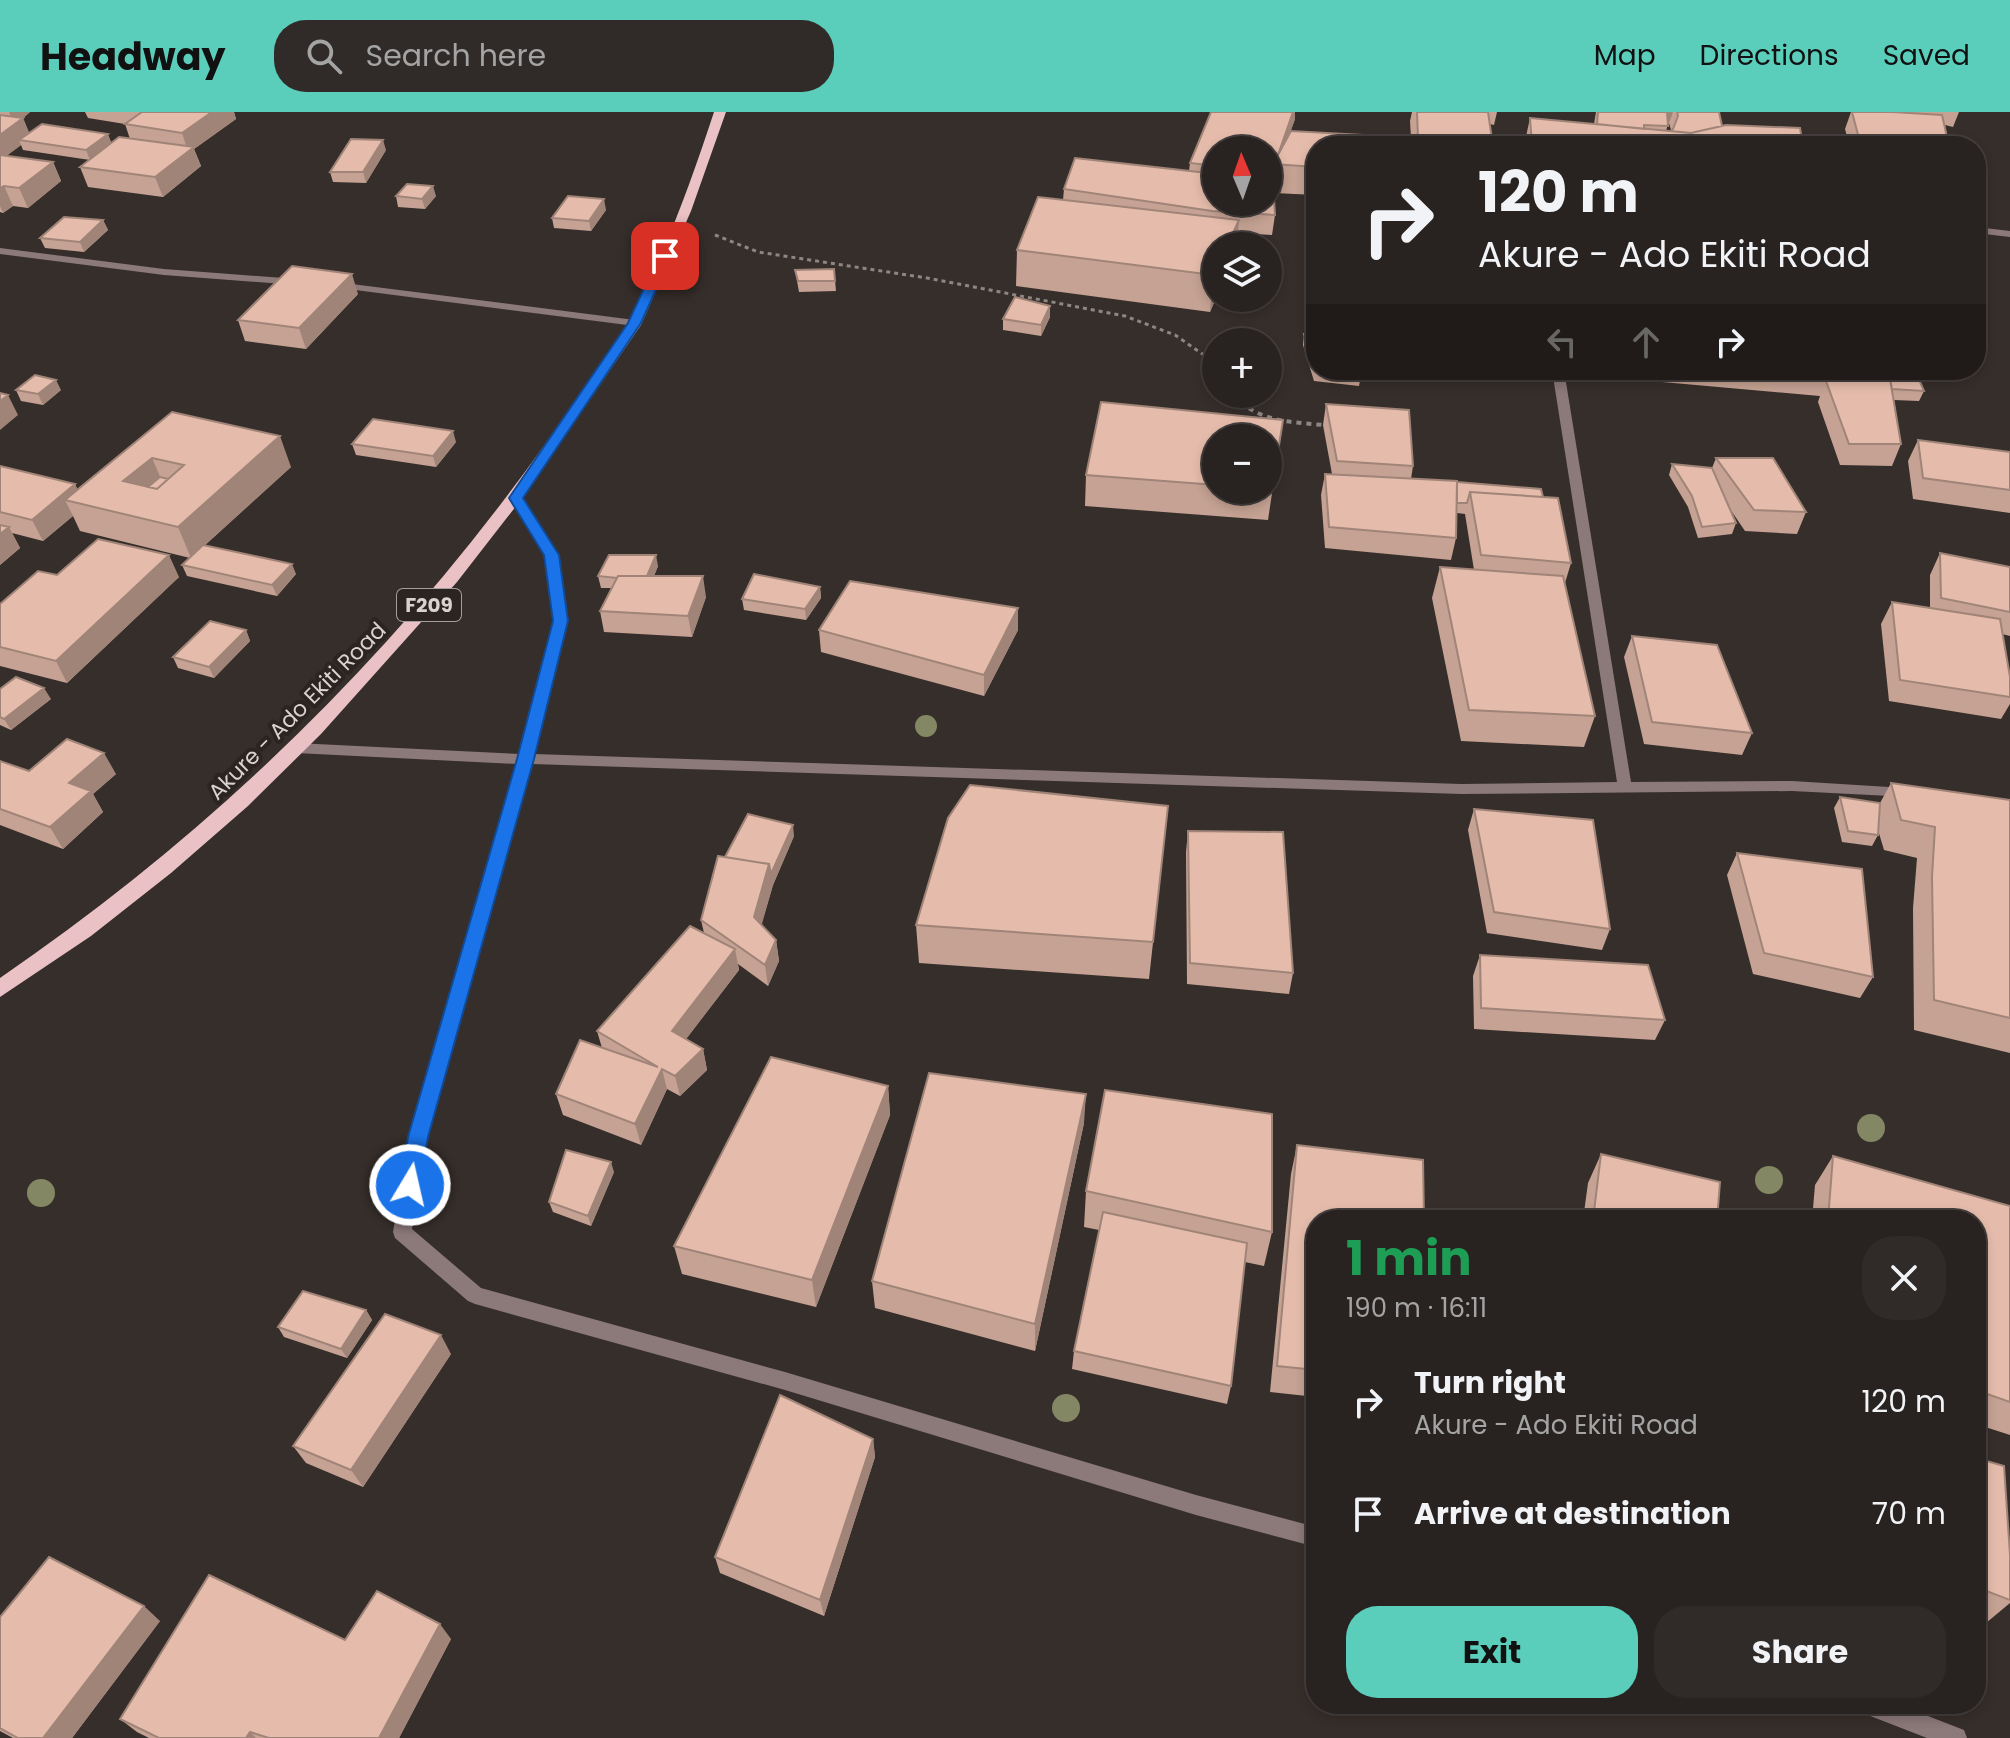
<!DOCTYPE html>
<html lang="en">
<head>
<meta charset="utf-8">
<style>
	body { margin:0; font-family:Poppins,sans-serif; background:#302a29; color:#f1f3f6; height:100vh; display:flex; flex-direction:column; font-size:30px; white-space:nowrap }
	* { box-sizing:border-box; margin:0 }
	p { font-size:26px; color:#a5a4a5 }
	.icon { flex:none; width:44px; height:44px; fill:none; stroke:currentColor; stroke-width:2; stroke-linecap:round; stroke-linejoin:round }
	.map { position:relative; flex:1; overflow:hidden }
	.drawer { position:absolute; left:1306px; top:1098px; width:680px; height:504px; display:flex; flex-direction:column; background:#282220; border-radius:32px; box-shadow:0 4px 12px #0003,0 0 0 2px #443f3e }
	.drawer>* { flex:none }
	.guide { position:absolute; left:1306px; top:24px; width:680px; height:244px; border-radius:32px; box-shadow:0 4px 12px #0003,0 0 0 2px #443f3e; background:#282220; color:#f1f3f6; overflow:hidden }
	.needle { width:52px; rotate:358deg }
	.buttons { position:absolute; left:1202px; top:24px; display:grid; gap:16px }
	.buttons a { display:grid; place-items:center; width:80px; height:80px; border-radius:50%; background:#282220; box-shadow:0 4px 12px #0003,0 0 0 2px #443f3e; font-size:40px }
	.pin { position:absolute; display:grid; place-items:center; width:68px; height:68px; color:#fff; margin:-34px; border-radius:16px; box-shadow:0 4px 12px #0006 }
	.me { position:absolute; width:88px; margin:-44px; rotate:9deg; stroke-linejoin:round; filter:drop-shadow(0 0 6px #0008) }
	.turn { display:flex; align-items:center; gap:28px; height:168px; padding:0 40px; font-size:36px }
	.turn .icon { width:104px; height:104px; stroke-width:2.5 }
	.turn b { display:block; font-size:56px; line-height:68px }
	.lanes { display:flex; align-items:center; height:76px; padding:0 40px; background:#0003; justify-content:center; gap:40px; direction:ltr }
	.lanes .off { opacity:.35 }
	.round { display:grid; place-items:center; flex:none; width:84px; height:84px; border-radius:32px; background:#302a29 }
	.head { display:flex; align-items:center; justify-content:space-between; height:136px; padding:0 40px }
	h1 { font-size:48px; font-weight:700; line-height:60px; color:#1e9e55 }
	.primary-button { display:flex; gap:16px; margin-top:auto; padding:16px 40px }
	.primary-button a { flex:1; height:92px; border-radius:32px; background:#5bcebb; color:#111; font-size:32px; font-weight:700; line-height:92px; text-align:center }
	.primary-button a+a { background:#302a29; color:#f1f3f6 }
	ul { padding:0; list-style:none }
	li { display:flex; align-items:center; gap:24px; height:112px; padding:0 40px }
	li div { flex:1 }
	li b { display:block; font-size:30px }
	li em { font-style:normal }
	header { display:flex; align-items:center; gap:48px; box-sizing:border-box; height:112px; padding:0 40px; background:#5bcebb; color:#111 }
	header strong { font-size:38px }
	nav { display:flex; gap:44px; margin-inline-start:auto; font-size:28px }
	.search { width:560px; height:72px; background:#302a29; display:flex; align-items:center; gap:20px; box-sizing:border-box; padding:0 28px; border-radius:32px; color:#a5a4a5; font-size:30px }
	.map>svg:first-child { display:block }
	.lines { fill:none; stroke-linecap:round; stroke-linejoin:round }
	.path-far1 { stroke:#8d8683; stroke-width:3; stroke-dasharray:4 4; stroke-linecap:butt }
	.path { stroke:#8d8683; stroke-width:4; stroke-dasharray:5 5; stroke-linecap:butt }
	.minor { fill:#8c797a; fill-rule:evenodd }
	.primary { fill:#eac2c5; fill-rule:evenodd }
	.tree { fill:#848763 }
	.wall { fill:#c5a293; fill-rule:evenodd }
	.shaded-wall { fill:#a08478 }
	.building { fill:#e5bcab; stroke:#a08478; stroke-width:2; fill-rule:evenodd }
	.route { fill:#1a73e8; stroke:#114b97; stroke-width:2 }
	.labels { text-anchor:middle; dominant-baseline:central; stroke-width:8; stroke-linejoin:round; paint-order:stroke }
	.shield { fill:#2c2421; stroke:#a49e9c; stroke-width:2 }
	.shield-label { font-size:20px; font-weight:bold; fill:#d8d2d0 }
	.street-label { font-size:22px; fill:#d8d2d0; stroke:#2c2421 }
</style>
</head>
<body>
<header>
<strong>Headway</strong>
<div class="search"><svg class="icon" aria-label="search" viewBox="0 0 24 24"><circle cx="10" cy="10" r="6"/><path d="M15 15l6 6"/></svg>Search here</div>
<nav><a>Map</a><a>Directions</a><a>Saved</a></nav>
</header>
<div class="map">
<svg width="2010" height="1626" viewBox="0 0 2010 1626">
	<rect width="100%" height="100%" fill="#362e2a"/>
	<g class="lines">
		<!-- path-far1 -->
		<path class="path-far1" d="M715,123L758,140L927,166L1125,204L1175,223L1204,243L1216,258
			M1233,282L1236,285"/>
		<!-- path -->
		<path class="path" d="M1234,283C1257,310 1291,310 1323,313"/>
		<!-- minor -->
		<path class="minor" d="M1976,115L2010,119V125L1976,121Z
			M0,136L164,157L297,167L302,170L297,173L164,163L0,142Z
			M336,170L635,208L641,211L635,214L332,175L331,173Z
			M1552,258H1564L1631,670L1792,669L1905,676L1910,677L1912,681L1910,685L1792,679L1461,682L532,652L427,1025L412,1117L481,1176L785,1260L1196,1383L1316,1415V1435L1196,1403L785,1278L475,1192L468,1189L395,1126L393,1120L409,1025L517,652L296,641L289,636L296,631L520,642L553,509L545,443L510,386L512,383H520L559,443L567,509L534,642L1461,672L1617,670Z
			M1857,1592H1897L1964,1618L1967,1626H1927L1860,1600Z"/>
		<!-- primary -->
		<path class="primary" d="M714,0H726L691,99L641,213L520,389L457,470L321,622L248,694L171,761L91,824L0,885V866C212,720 387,551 538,342C569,298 605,254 630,207C665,142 691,70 714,0Z"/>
	</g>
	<!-- trees -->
	<g class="tree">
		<circle cx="926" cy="614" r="11"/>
		<circle cx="1871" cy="1016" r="14"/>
		<circle cx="1769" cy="1068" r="14"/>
		<circle cx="41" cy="1081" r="14"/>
		<circle cx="1066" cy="1296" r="14"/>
	</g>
	<!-- wall -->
	<path class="wall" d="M0,0H30L23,6L29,21L112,31L130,27L125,12L88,6L85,0H234L236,7L194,37L201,54L163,85L88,75L80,55L90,48L23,38L21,33L6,44L53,50L61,69L28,96L13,94L3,101L0,100Z
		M1211,0H1295V7L1289,23L1411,26L1410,9L1412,0H1497L1494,13L1490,12L1493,34H1316V83L1274,81L1275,103L1272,123L1238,121L1237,134H1216V186L1210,200L1016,174L1017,138L1063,88L1064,77L1189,59L1190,51ZM1216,38H1268V90H1216Z
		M1596,0H1719L1722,14L1803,34H1524L1530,6L1594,12ZM1669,11L1671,18L1666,19L1668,12Z
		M1851,0H1959L1953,15L1945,13L1949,34H1820L1823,27L1848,28L1845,17Z
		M386,38L366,71L333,70L330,60Z
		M396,84H436L425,97L398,95Z
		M606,98L591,119L554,116L552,106Z
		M103,108L108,118L84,140L45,136L40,126Z
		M834,157L836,179L799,180L795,158Z
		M358,182L306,237L245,229L238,208Z
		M1050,205L1041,224L1003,218V207Z
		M1304,222L1361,263L1359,274L1314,269L1303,233Z
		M1648,258H1836L1838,264L1836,268L1876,267L1873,258H1915L1924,279L1919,289L1894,288L1901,332L1892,354L1840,353L1818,290L1820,284L1651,269Z
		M16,278H61L43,293L21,289Z
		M1101,290L1283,308L1268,408L1085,394L1086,363ZM1216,326H1268V378H1216Z
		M1326,292L1413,354L1411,367L1457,370L1543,385L1571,451L1565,471L1595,604L1584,635L1461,629L1432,486L1440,455L1474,458L1465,402L1457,401L1456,426L1451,448L1325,436L1321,383L1325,362H1332L1323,313Z
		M172,300L291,355L205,433L296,462L277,484L187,464L182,453L190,446L80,419L73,404L43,429L12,421L20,436L0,453V354L75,372L77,377Z
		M1918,328L2010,340V401L1913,387L1908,349Z
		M456,330L436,355L356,343L352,332Z
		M1716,346L1806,400L1797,422L1745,419L1730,397L1736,411L1732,422L1698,426L1688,395L1669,363L1672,352L1712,356Z
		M1940,441L2010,455V524L2002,522L2010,565V592L2001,607L1889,589L1881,512L1892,490L1930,496V463Z
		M658,454L654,464L706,485L692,525L604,520L600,499L611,476H601L598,464Z
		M57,463L179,465L67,571L0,554V492Z
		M820,475L821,486L806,508L744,498L742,487Z
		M1018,496V518L984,584L821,540L819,518Z
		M246,518L250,529L214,566L178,556L173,545Z
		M1632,524L1752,621L1742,643L1644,632L1624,545Z
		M0,577L51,587L11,618L0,613Z
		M0,649L29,659L116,662L93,682L103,700L63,737L0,713Z
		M1891,671L2010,688V941L1914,918L1913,796L1917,746L1884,738L1878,718V723L1872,734L1842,730L1834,696L1840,685L1880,691Z
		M1168,694L1149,867L919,851L916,813Z
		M1474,697L1610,817L1602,838L1487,821L1468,718Z
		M1188,719L1293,861L1289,882L1187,872L1186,740Z
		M794,724L773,773L761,813L776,828L779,849L768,874L738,852L739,858L686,927L703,937L707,958L680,984L667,977L641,1033L563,1003L556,982L602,936L597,919L704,821L701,808L725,745Z
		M1737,741L1873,865L1860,886L1753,862L1727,763Z
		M1480,843L1665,908L1655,928L1474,917L1473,864Z
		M888,974L890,1003L816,1195L682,1162L674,1134Z
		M1084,1011L1035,1239L875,1196L872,1169Z
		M1297,1033L1316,1108V1285L1270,1280L1291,1062Z
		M1601,1042L1717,1108H1583L1588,1071Z
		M1833,1044L2010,1094V1323L1976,1312V1108H1812L1815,1073Z
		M614,1060L591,1114L553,1100L549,1090Z
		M1086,1079L1272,1120L1264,1154L1245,1150L1231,1274L1227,1292L1072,1257L1074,1239L1099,1118L1084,1115Z
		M366,1198L372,1208L347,1246L284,1225L278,1215Z
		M451,1242L363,1375L306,1351L293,1334Z
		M873,1327L875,1345L824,1504L720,1461L715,1445Z
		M1976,1346L2010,1443V1491L1986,1511L1976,1507Z
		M0,1505L160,1509L72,1626H13L0,1619Z
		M451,1527L399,1626H149L137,1620L120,1607L345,1528Z"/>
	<!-- shaded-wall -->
	<path class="shaded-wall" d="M9,0H30L23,6L31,25L19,28L21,33L0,49V23L14,12Z
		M212,0H234L236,7L194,37L201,54L163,85L155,65L188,39L182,21Z
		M1293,0H1295V7L1279,52H1274Z
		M1665,0H1673L1669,11L1661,14Z
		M108,22L112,32L90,48L86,38Z
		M383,28L386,38L366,71L363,60Z
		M53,50L61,69L28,96L19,76Z
		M4,74L13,94L3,101L0,94V76Z
		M433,74L436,84L425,97L422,87Z
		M604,87L606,98L591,119L589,109Z
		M103,108L108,118L84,140L80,130Z
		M1239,108L1237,134H1227Z
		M1216,157V186L1210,200L1213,163Z
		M352,162L358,182L306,237L299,216Z
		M1050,194V205L1041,224V213Z
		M56,268L61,278L43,293L38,282Z
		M8,283L18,303L0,318V289Z
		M453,319L456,330L436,355L433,344Z
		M280,324L291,355L191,446L178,415Z
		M152,346L165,376L146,392L123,369Z
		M75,372L85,393L65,388L73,404L43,429L32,408Z
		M9,415L20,436L0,453V422Z
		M169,443L179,465L67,571L56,549Z
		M656,443L658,454L648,479L646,468Z
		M292,452L296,462L277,484L272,473Z
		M703,464L706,485L692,525L688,504Z
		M820,475L821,486L806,508L805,497Z
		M1018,496V518L984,584V563Z
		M246,518L250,529L214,566L209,555Z
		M44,576L51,587L11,618L4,607Z
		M104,641L116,662L93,682L103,700L63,737L50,715L69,671Z
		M793,713L794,724L773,773L758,826L754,805L769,752Z
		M776,828L779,849L768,874L765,853Z
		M735,837L739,858L677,939L672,919Z
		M703,937L707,958L680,984L675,964Z
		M662,957L667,977L641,1033L635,1012Z
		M888,974L890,1003L816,1195L812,1168Z
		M1086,982L1084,1011L1035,1239V1212Z
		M611,1050L614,1060L591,1114L588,1104Z
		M366,1198L372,1208L347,1246L341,1237Z
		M441,1223L451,1242L363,1375L351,1358Z
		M873,1327L875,1345L824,1504L820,1488Z
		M144,1494L160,1509L72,1626H43Z
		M440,1512L451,1527L399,1626H379Z
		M250,1620L256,1626H246Z"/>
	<!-- building -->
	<path class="building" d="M142,0H212L182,21L125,12Z
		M1211,0H1293L1278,43L1273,52L1272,61L1268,60V38H1216V54L1190,51Z
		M1417,0H1488L1493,34H1316V55L1273,52L1291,19L1418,26Z
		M1598,0H1667L1668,14L1644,13V17L1597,12Z
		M1677,0H1719L1722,14L1691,21L1670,19L1673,17L1678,4Z
		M1852,0H1893L1942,3L1949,34H1861Z
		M0,3L23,6L0,23Z
		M1530,6L1691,21L1726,13L1800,16L1803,34L1532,33Z
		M42,12L108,22L86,38L19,28Z
		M119,25L194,35L155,65L80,55Z
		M351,27L383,28L363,60H330Z
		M1823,27L1855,29V34H1825Z
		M0,43L53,50L19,76L4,74L0,76Z
		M1075,46L1216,62V90H1268V68L1273,69L1275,103L1212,99L1064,77Z
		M407,72L433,74L422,87L396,84Z
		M568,84L604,87L589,109L552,106Z
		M1038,85L1239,108L1227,134H1216V157L1213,163L1017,138Z
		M64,105L103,108L80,130L40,126Z
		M292,154L352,162L299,216L238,208Z
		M834,157L835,169H798L795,158Z
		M1015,185L1050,194L1041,213L1003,207Z
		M1304,222H1316V258H1360L1361,263L1315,258Z
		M1775,258H1836L1838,264Z
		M1881,258H1915L1924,279L1892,277L1890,267H1883Z
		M35,263L56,268L38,282L16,278Z
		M1890,267L1901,332H1849L1826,269Z
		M0,281L8,283L0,289Z
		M1101,290L1283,308L1272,378L1268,377V326H1216V373L1086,363Z
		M1326,292L1409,298L1413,354L1337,349Z
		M172,300L280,324L178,415L65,388ZM152,346L184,353L157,377L123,369Z
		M373,307L453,319L433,344L352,332Z
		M1918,328L2010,340V378L1923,366Z
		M1716,346H1773L1806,400L1754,398Z
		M1672,352L1712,356L1736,411L1702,415L1692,384Z
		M0,354L75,372L32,408L0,400Z
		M1325,362L1457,369L1456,426L1329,415Z
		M160,365L168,367L157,377L148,375Z
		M1457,370L1541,377L1543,385L1470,380L1467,391H1457Z
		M1470,380L1558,386L1571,451L1481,443Z
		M0,413L9,415L0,422Z
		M98,427L169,443L56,549L0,535V492L38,459L57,463Z
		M203,433L292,452L272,473L182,453Z
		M1940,441L2010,455V500L1941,486Z
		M609,443H656L647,464H618L617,466L598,464Z
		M1440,455L1563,464L1595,604L1469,598Z
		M754,462L820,475L805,497L742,487Z
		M618,464H703L688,504L600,499Z
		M850,469L1018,496L984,563L819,518Z
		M1892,490L2000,507L2010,565V585L1900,568Z
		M210,509L246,518L209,555L173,545Z
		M1632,524L1717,533L1752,621L1652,610Z
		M16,565L44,576L4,607L0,605V577Z
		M67,627L104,641L69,671L91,679L50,715L0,697V649L29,659Z
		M1891,671L2010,688V906L1934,888L1932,765L1935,715L1901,708Z
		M970,673L1168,694L1153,830L916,813L948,706Z
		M1840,685L1880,691L1878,723L1848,719Z
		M1474,697L1593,708L1610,817L1494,800Z
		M748,702L793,713L771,762L769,752L725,745Z
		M1188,719L1283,720L1293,861L1190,851Z
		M1737,741L1862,757L1873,865L1764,841Z
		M718,744L769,752L754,805L776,828L765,853L701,808Z
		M690,814L735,837L672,919L703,937L675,964L662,957L635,1012L556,982L580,928L658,955L597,919Z
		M1480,843L1648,853L1665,908L1481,896Z
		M771,945L888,974L812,1168L674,1134Z
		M929,961L1086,982L1035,1212L872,1169Z
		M1105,978L1272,1002V1120L1086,1079Z
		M1297,1033L1423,1048L1424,1108H1316V1258L1277,1254Z
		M566,1038L611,1050L588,1104L549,1090Z
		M1601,1042L1720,1070L1717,1108H1593Z
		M1833,1044L2010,1094V1290L1976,1278V1108H1828Z
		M1103,1100L1247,1131L1231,1274L1074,1239Z
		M303,1179L366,1198L341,1237L278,1215Z
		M385,1202L441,1223L351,1358L293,1334Z
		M780,1283L873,1327L820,1488L715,1445Z
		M1976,1346L2004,1354L2010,1443V1488L1976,1475Z
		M49,1445L144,1494L43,1626H18L0,1616V1505Z
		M209,1463L345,1528L377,1479L440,1512L379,1626H269L250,1620L246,1626H159L120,1607Z"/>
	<!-- route -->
	<path class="route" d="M665,140L671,144L641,211L523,386L559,443L568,509L534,647L428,1025L420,1073L417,1079L410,1081L403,1079L400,1073L408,1025L517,647L553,509L544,443L509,386L628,211L659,144Z"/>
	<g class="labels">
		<!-- shield labels -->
		<rect class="shield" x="397" y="477" width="64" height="32" rx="6"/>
		<g class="shield-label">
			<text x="429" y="493">F209</text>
		</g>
		<!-- street labels -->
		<g class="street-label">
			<text transform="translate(297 599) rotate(-45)">Akure - Ado Ekiti Road</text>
		</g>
	</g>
</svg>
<div class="buttons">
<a><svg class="needle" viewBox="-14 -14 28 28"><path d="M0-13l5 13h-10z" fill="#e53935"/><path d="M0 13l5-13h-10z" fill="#a5a4a5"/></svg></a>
<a><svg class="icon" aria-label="layers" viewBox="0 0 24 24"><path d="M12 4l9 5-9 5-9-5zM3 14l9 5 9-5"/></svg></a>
<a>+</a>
<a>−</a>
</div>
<div class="pin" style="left:665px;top:144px;background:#d93025"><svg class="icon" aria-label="arrive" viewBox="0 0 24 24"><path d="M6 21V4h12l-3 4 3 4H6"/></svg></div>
<svg class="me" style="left:410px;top:1073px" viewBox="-20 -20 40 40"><circle r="17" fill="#1a73e8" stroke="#fff" stroke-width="3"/><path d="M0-11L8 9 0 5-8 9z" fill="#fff"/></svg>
<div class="guide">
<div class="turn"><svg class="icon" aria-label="right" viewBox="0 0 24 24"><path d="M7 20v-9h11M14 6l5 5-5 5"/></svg><div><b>120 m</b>Akure - Ado Ekiti Road</div></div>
<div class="lanes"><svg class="icon off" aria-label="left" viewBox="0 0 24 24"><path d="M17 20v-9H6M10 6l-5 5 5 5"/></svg><svg class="icon off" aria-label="ahead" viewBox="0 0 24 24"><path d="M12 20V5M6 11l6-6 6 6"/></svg><svg class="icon" aria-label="right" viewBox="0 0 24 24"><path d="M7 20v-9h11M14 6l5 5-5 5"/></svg></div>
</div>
<section class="drawer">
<div class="head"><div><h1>1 min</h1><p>190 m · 16:11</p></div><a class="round"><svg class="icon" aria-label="close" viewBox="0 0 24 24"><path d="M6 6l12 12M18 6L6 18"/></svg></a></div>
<ul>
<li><svg class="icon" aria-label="right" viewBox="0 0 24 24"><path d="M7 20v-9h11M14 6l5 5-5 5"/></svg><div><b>Turn right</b><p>Akure - Ado Ekiti Road</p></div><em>120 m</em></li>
<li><svg class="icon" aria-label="arrive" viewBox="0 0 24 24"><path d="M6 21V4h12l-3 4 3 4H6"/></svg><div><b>Arrive at destination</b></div><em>70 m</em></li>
</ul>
<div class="primary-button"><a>Exit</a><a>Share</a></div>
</section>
</div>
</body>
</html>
